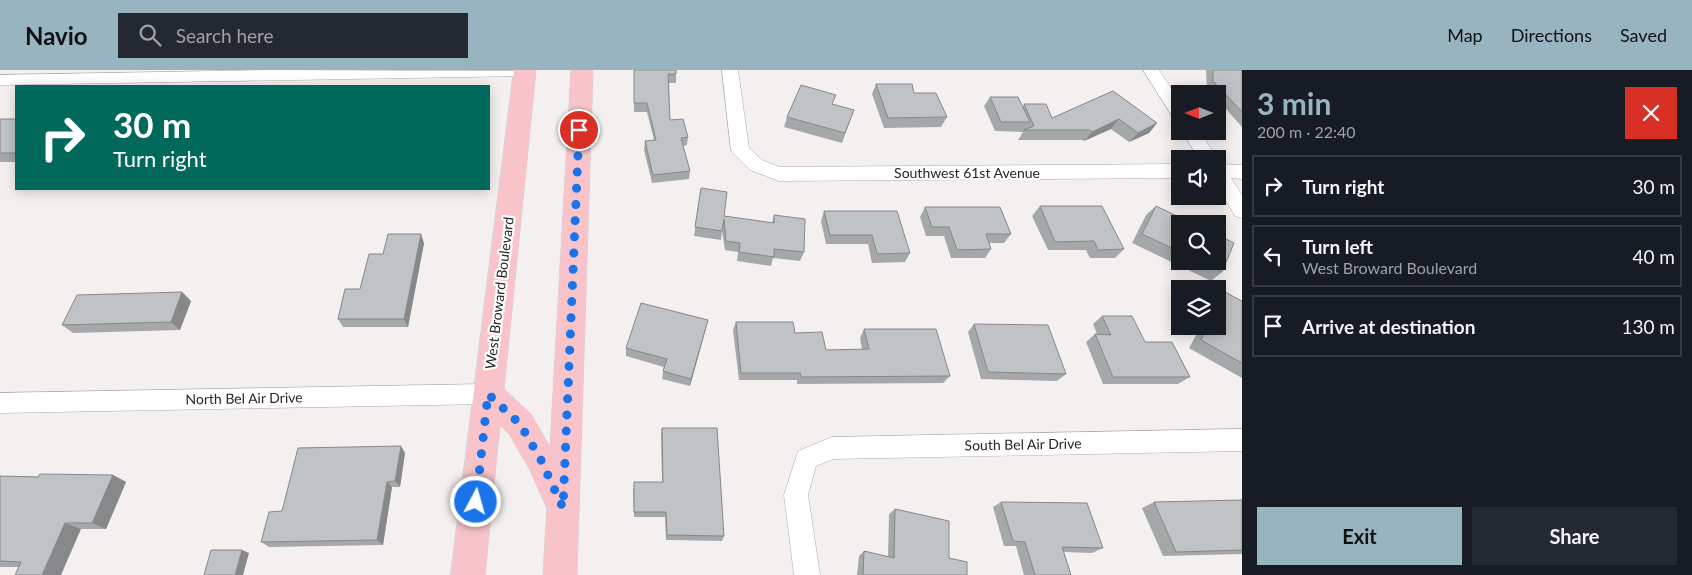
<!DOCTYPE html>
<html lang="en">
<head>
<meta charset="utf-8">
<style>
	body { margin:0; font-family:Lato,sans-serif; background:#242831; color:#f1f3f6; height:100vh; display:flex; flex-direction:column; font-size:19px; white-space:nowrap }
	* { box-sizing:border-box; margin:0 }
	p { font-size:16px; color:#9ea1a6 }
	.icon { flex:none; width:28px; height:28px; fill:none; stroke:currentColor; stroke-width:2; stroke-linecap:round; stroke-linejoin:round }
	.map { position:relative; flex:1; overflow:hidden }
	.panel { display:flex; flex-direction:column; background:#171b24; width:450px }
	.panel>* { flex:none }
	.banner { position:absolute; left:15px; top:15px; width:475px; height:105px; border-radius:0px; box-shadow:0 2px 12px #0003; background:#00695c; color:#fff; overflow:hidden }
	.needle { width:32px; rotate:270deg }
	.controls { position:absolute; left:1171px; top:15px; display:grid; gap:10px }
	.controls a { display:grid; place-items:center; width:55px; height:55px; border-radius:0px; background:#171b24; box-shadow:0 2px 12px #0003; font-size:25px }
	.pin { position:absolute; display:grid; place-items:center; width:42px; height:42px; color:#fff; margin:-21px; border:2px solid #fff; border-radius:50%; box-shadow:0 1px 5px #0007 }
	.me { position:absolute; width:55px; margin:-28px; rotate:6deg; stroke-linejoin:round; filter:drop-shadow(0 0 4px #0008) }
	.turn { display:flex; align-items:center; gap:18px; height:105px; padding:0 15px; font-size:22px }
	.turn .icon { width:65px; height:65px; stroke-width:2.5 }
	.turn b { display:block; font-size:35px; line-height:42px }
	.round { display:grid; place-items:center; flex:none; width:52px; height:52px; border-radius:0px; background:#242831 }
	.overview { display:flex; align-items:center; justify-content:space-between; height:85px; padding:0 15px }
	h1 { font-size:30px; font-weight:700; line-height:38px; color:#99b4c1 }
	.cta { display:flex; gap:10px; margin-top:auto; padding:10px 15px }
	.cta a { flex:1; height:58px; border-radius:0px; background:#99b4c1; color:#111; font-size:20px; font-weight:700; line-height:58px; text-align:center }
	.cta a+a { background:#242831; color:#f1f3f6 }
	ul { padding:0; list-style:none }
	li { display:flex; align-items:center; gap:15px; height:62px; margin:0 10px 8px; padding:0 5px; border:2px solid #363941; border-radius:0px }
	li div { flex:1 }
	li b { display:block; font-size:19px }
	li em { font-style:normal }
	header { display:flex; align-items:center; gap:30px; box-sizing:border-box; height:70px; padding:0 25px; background:#99b4c1; color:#111 }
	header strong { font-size:24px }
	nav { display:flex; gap:28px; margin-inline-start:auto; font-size:18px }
	.search { width:350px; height:45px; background:#242831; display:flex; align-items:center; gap:12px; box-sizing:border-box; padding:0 18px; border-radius:0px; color:#9ea1a6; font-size:19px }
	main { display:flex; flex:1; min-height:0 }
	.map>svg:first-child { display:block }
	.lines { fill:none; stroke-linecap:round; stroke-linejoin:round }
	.street-casing { stroke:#aea9a9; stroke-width:1 }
	.primary-casing { stroke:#cfcfcf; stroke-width:1 }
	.street { fill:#fff; fill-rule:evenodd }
	.primary { fill:#f8c4ca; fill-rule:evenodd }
	.wall { fill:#a4a8a9 }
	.shaded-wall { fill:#86888a }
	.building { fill:#bfc3c5; stroke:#86888a }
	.route { stroke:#1a73e8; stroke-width:9; stroke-dasharray:0 16.2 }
	.labels { text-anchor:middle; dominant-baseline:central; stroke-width:4.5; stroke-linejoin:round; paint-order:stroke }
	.street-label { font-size:14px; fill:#272525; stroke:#fff }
</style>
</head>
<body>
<header>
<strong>Navio</strong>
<div class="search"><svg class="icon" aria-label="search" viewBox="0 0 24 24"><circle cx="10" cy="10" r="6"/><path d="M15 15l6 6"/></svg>Search here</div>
<nav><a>Map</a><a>Directions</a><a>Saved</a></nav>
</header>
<main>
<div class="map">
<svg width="1242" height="505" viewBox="0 0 1242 505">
	<rect width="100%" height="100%" fill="#f5f0f0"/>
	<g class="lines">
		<!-- street casing -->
		<g class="street-casing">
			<path id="street" d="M270,0L533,1L531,5L525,6L0,15V5Z
				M722,0H738L749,78L762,90L780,97L1180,94V108L779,111L750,100L731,81Z
				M1143,0H1159L1180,32V51L1174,49Z
				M1182,61H1200L1217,89H1199Z
				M1218,94L1242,95V109L1231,108L1242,125V148L1235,146L1218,117Z
				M488,314L496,317L499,324L496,331L488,334L0,343V323Z
				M1242,359V381L833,389L816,396L808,425L820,505H794L784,425L798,381L832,367Z"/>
		</g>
		<!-- primary casing -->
		<g class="primary-casing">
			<path id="primary" d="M514,0H536L504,319L531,344L550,377L571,0H593L577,505H543L547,439L530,400L509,364L500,355L485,505H451Z"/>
		</g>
		<!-- street -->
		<use href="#street" class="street"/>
		<!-- primary -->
		<use href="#primary" class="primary"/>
	</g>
	<!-- wall -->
	<path class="wall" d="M634,0L676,4V13H669L670,50L688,67L687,75L683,76L690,101L689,109L652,113L644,80L645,71L654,70L647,42H634Z
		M1206,0H1242V57L1218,30V24H1212L1207,18Z
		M876,14L914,23L947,47L941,57L884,58L872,24Z
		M1113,21L1157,53L1149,63L1129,72L1111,59L1084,71L1082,70H1018L1023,62L995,61L984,36L990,27L1023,36L1024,34L1052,48Z
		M833,34L854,40L842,73L784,57L787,47Z
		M0,49H16V92H0Z
		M701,118L724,146L772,153L774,145L804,182L800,191L773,188L771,196L737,191L738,182L725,180L722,161L721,170L694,166Z
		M1040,136L1124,179L1115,188H1090L1086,180H1048L1032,146Z
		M1156,136L1180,154V191H1218L1222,202L1211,211L1132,173L1146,145Z
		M925,137L1011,164L1004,173H989L991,179L985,188H951L944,166H926L920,147Z
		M824,141L910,183L905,192L872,193L868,174H826L821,151Z
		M424,173L408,257H343L338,249L360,219L383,184Z
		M182,222L191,231L180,260L73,263L62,255Z
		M1225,222L1242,231V308L1189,278L1201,256H1218V228Z
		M1102,246L1145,272L1190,307L1178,314H1103L1086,272L1095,264H1097L1093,254Z
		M736,252L795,263L826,280L862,279L860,268L864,259L950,306L943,313L797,314V310H739L733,260Z
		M974,254L1066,304L1057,311L981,309L968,262Z
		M706,258L690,316L662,309L664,297L626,286V278Z
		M662,358L724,466L722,471L666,470L665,447H634L633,418L662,412L661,364Z
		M405,383L400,417H392L383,475L269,477L261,472Z
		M113,405L126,412L106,459H81L19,497H0V406L38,407Z
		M1242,430V484L1163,486L1142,438L1154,432Z
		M1001,432L1103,478L1092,483L1064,482L1071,505H1024L1016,476H1004L993,437Z
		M895,439L949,488L967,505H857L859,486L864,481L888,487L889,444Z"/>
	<!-- shaded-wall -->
	<path class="shaded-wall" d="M1119,49L1111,59L1084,71L1092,62Z
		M1157,53L1149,63L1129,72L1138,63Z
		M421,164L424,173L408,257L404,249Z
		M182,222L191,231L180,260L171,252Z
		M708,250L706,258L690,316L691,309Z
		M401,376L405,383L400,417L395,411Z
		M113,405L126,412L106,459L92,453Z
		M387,412L392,417L383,475L377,470Z
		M65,453L81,459L61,505H42Z
		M242,480L249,483L243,505H235Z"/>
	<!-- building -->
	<path class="building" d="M634,0H676V4H668L670,50L683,49L688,67L681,68L690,101L653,105L645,71L656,70L647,33H634Z
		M1213,0H1242V42L1213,11Z
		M876,14H912L914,23H936L947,47L888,48Z
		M801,15L836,25L832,34L854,40L845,63L787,47Z
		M1113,21L1157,53L1138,63L1119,49L1092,62L1090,60H1024L1034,56L1024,34H1046L1052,48Z
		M990,27H1018L1030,52H1001Z
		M0,49H16V83H0Z
		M701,118L727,122L724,146L774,153V145L805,149L804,182L774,179V187L739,182L740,173L726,171L724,149L722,161L695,157Z
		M1040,136H1102L1124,179L1098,180L1094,171L1055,172Z
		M1156,136L1194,154H1180V182L1142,164Z
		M925,137H1000L1011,164H986L991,179L957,180L949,157H932Z
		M824,141H897L910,183L877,184L872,165H830Z
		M388,164H421L404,249H338L345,219H360L369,184H383Z
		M1218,165L1234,173L1222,202L1199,191H1218Z
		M182,222L171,252L62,255L77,225Z
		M1225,222L1242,231V293L1201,270L1208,256H1218V237Z
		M641,233L708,250L691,309L663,301L667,289L626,278Z
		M1102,246H1132L1145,272H1172L1190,307H1113L1095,264L1111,265Z
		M736,252H793L795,263L822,262L826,280L869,279L864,259H936L950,306L801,307L800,303H741Z
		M974,254L1048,255L1066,304L988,302Z
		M662,358H717L724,466L667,465L666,442H634V412H663Z
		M401,376L395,411L387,412L377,470L261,472L269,442L282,441L298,378Z
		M40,404L113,405L92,453H65L42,505H15L21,492L0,491V406L38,407Z
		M1242,430V480L1176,482L1154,432Z
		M1001,432L1087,433L1103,478L1062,477L1071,505H1035L1025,472L1013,471Z
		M895,439L949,451V488L967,492V505H863L864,481L894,488Z
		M211,480H242L235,505H204Z"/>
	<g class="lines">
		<!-- route -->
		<path class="route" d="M476,432L488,324L520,354L541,390L563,438L579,60"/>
	</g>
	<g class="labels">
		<!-- street labels -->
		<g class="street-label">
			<text x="967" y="102">Southwest 61st Avenue</text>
			<text transform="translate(499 223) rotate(-83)">West Broward Boulevard</text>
			<text transform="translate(244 328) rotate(-1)">North Bel Air Drive</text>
			<text transform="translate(1023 374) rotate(-1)">South Bel Air Drive</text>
		</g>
	</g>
</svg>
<div class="controls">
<a><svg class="needle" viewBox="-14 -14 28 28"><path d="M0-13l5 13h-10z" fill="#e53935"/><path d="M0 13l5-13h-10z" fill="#9ea1a6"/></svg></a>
<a><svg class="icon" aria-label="sound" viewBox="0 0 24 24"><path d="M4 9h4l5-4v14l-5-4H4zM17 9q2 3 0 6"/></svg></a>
<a><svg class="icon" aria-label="search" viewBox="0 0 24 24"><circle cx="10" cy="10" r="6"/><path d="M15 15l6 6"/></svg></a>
<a><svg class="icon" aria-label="layers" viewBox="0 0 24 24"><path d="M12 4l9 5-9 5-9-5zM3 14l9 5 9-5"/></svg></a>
</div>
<div class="pin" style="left:579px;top:60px;background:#d93025"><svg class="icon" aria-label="arrive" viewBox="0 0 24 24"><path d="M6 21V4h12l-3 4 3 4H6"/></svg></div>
<svg class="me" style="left:476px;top:432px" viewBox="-20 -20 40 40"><circle r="17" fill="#1a73e8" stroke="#fff" stroke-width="3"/><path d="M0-11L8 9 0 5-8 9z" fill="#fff"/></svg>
<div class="banner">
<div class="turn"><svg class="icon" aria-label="right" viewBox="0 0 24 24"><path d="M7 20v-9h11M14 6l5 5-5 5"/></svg><div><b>30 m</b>Turn right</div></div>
</div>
</div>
<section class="panel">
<div class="overview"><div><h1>3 min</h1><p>200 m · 22:40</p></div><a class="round" style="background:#d93025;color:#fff"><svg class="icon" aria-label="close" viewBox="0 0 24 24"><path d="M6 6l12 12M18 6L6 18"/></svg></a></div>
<ul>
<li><svg class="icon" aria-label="right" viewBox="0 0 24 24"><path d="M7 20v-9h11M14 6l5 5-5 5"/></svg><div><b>Turn right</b></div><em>30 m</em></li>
<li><svg class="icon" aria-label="left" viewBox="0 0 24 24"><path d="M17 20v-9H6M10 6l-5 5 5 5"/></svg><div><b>Turn left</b><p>West Broward Boulevard</p></div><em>40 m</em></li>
<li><svg class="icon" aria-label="arrive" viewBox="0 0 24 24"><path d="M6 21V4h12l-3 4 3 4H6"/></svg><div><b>Arrive at destination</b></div><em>130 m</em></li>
</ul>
<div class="cta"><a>Exit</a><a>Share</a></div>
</section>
</main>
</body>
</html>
